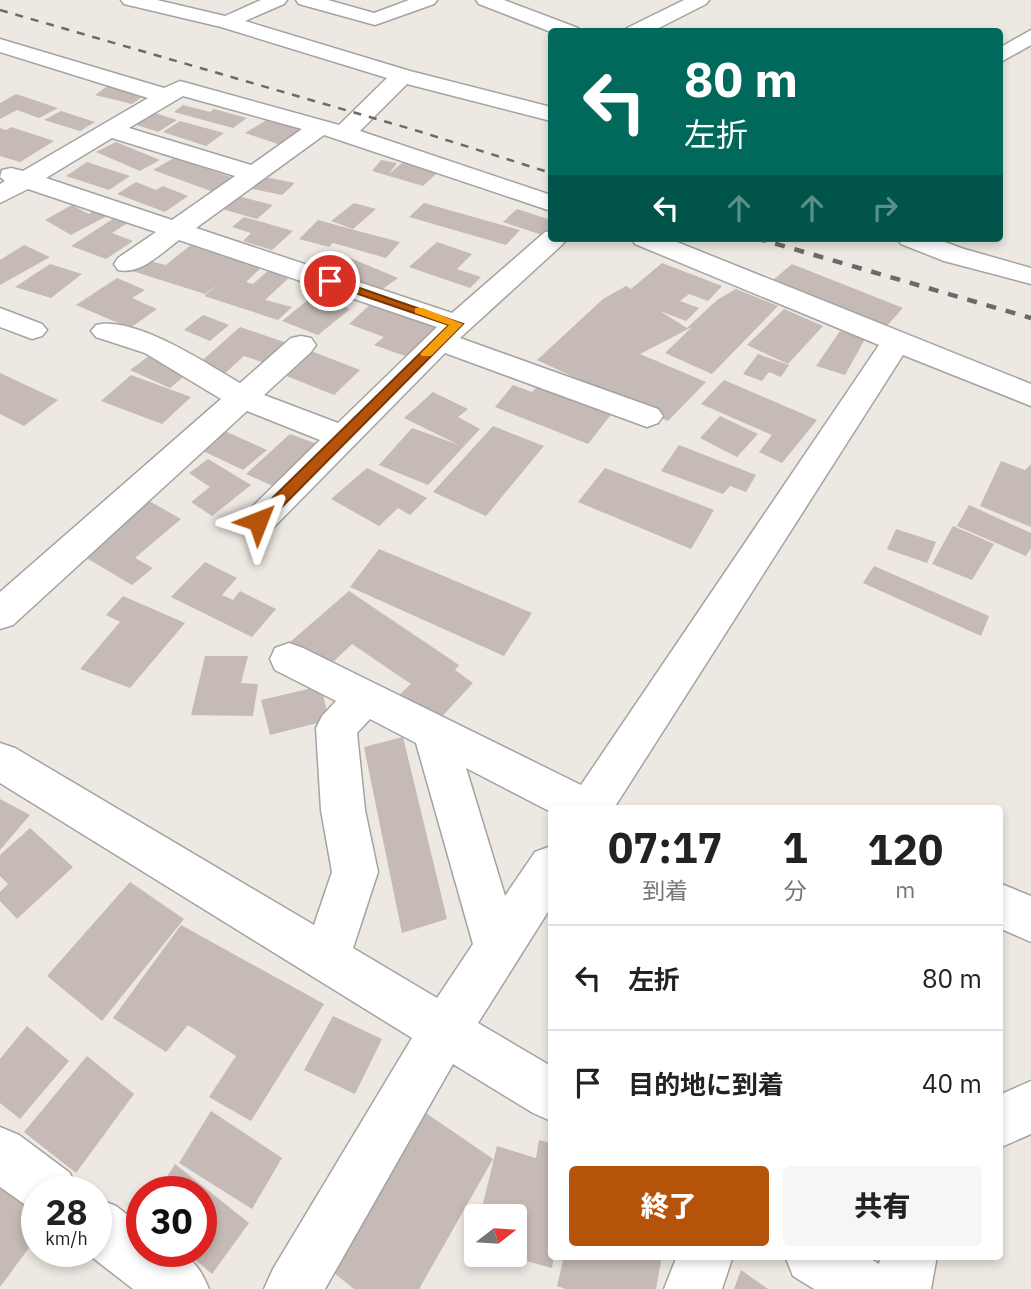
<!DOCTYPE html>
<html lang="ja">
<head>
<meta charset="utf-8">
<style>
	body { margin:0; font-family:"IBM Plex Sans","Noto Sans JP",sans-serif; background:#f6f6f6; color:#222; height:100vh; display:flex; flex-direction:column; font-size:26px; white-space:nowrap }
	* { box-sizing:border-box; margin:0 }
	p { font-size:23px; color:#767676 }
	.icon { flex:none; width:38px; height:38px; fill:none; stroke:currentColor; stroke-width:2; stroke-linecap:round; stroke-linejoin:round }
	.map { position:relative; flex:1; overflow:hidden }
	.drawer { position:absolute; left:548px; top:805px; width:455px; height:455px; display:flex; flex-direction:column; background:#fff; border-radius:7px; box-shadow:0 4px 10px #0003 }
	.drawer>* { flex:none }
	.top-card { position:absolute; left:548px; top:28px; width:455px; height:214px; border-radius:7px; box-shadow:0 4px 10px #0003; background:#00695c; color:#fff; overflow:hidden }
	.needle { width:46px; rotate:73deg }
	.buttons { position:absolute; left:464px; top:1204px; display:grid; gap:14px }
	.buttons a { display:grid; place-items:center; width:63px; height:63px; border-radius:7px; background:#fff; box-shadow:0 4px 10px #0003; font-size:35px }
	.speed { position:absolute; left:21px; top:1176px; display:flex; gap:14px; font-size:35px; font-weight:700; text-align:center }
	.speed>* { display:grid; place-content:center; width:91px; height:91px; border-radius:50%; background:#fff; box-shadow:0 4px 10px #0003; line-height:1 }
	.speed small { font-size:18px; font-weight:400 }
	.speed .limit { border:10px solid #d22; background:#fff; color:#111 }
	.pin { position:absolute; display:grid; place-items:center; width:60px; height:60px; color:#fff; margin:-30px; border:4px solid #fff; border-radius:50%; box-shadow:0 2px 7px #0007 }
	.me { position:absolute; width:77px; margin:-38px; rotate:45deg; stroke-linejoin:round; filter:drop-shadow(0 0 5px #0008) }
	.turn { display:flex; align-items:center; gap:24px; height:147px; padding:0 21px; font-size:32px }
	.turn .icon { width:91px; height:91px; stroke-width:2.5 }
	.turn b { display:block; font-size:49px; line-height:60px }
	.lanes { display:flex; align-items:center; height:66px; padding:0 21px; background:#0003; justify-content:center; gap:35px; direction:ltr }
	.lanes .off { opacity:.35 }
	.eta { display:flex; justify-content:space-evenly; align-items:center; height:119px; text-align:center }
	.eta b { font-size:42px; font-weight:800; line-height:49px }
	.cta { display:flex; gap:14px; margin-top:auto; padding:14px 21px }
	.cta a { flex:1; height:80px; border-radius:7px; background:#b45309; color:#fff; font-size:28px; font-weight:800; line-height:80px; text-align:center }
	.cta a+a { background:#f6f6f6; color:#222 }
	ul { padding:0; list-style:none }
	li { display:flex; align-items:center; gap:21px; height:105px; padding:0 21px; border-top:2px solid #e0e0e0 }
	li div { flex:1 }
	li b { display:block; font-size:26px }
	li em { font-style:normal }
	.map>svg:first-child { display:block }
	.building { fill:#c5bab5 }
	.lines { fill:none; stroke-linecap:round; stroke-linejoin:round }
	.minor-casing { stroke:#a3a3a3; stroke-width:3 }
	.minor { fill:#fff; fill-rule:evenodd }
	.rail-far1 { stroke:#6a6a6a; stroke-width:2.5; stroke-dasharray:8 8; stroke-linecap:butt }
	.rail { stroke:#6a6a6a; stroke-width:4.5; stroke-dasharray:10 10; stroke-linecap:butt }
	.route { fill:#b45309; stroke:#753606; stroke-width:2 }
	.slow { fill:#f59e0b }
</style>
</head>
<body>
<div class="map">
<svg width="1031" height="1289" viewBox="0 0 1031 1289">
	<rect width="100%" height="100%" fill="#ede8e1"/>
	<!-- building -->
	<path class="building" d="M109,85L146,94L132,104L95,95Z
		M16,94L58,108L39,118L17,110L0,119V103Z
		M183,105L210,112L214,109L247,118L233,128L174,112Z
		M61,111L95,122L80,131L44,120Z
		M152,112L177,120L158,132L131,123Z
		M268,119L304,130L281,145L245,133Z
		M180,121L224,133L206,146L163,132Z
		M11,127L54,141L20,162L0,156V128L6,130Z
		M116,142L160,160L140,171L96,152Z
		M174,158L240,180L219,194L153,170Z
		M381,160L397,163L389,174L402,163L438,172L423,186L372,171Z
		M87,162L130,176L109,190L66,176Z
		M255,175L295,183L282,195L243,187Z
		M136,182L156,190L163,186L188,196L165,212L117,194Z
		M230,194L273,205L257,219L215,207Z
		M354,203L376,209L353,229L331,221Z
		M424,203L520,230L506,245L409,217Z
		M72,205L89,214L97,209L109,215L71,235L45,220Z
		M517,209L551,220V229L545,236L503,222Z
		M119,215L132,220L112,233L133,241L106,259L71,246Z
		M244,217L293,231L272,250L243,241L251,233L232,227Z
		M318,220L358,231L400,242L386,258L333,243L329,247L299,239Z
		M437,242L472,254L457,269L481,277L470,288L409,267Z
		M192,244L265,264L246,282L253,284L270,269L293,274L265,300L292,307L278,320L204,296L219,284L205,294L129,270L141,259L166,265Z
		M24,245L50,257L0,285V260Z
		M336,252L398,278L377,293L314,266Z
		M662,263L722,286L708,301L689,294L680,301L699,308L686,321L660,311L687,328L717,300L736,289L778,306L712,374L665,353L692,327L640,354L706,382L668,421L537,360L603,299L626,286L631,289Z
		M50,264L82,274L51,298L15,287Z
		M792,264L903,308L885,328L772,281Z
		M117,278L145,290L132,298L157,309L130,328L76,305Z
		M314,295L350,309L318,335L282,321Z
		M373,302L438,327L408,357L374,345L384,337L349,324Z
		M784,309L823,326L788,364L747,345Z
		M203,315L229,325L210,341L184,330Z
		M240,327L290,344L271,365L244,356L223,375L196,366Z
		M840,331L865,339L845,375L816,366Z
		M301,347L360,370L334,395L274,371Z
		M758,354L789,365L781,377L769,372L762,381L743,374Z
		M149,356L187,374L170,388L130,370Z
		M0,373L58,400L24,426L0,414Z
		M131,375L191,397L162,424L101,401Z
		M724,380L817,420L782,463L759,452L772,435L701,404Z
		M540,384L613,412L588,444L495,407L513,385L532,392Z
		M433,392L468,409L458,417L480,429L428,485L379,465L412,428L459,445L404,418Z
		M720,416L758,434L737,457L700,438Z
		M493,426L544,446L486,516L433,492Z
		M220,429L267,450L243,470L197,448Z
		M290,434L317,444L275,487L246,474Z
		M679,445L756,475L746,492L730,486L723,494L661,471Z
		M208,459L251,485L212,516L191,502L210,487L189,473Z
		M1001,461L1025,470L1031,464V527L980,506Z
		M367,468L427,498L410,515L398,508L379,526L331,499Z
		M605,468L714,510L691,549L578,502Z
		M144,498L181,519L135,558L153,568L132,585L78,553Z
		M969,505L1031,533V548L1026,556L957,526Z
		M953,526L994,544L972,580L932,564Z
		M896,529L936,542L927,563L887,549Z
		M379,549L532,613L504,656L350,587Z
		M205,562L237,578L222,595L233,600L240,591L276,609L252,637L171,597Z
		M874,566L989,616L981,636L863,583Z
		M349,591L459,665L455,670L473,683L436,723L398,696L411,684L352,644L328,667L290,642Z
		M123,596L185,623L130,688L80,669L120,622L106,615Z
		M205,656H248L241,683L258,684L253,716L191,715Z
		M321,686L329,720L270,735L261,700Z
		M403,737L447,919L402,933L364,747Z
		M0,799L30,815L0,850Z
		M30,828L73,867L17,919L0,901V892L8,884L0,876V855Z
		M130,882L184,919L102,1021L47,976Z
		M181,925L324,1004L251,1121L209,1097L236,1056L188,1025L166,1052L113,1018Z
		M333,1016L382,1039L355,1094L304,1070Z
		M27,1026L69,1061L20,1119L0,1103V1059Z
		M87,1056L134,1094L76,1173L24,1132Z
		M211,1111L282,1158L252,1209L179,1163Z
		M423,1111L493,1159L419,1289H354L329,1269Z
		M539,1140L551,1143V1256H554L552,1268L508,1256L514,1255V1216H480L497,1146L536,1158Z
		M175,1164L249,1223L212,1274L185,1251H201V1192H158Z
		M0,1185L37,1215V1237L0,1287Z
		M564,1256H662L656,1289H566L557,1286Z
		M741,1270L768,1289H734Z"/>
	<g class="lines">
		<!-- minor casing -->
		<g class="minor-casing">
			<path id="minor" d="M121,0H157L225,16L261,0H287L284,4L245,21L410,71L551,107V121L407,84L360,131L551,195V211L324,135L196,228L452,313L545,232L551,231V238H567L563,244L460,338L658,409L663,416L658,423L647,427L636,423L445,353L271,530L259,534L247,530L242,521L247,512L320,440L247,411L13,625L0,629V592L221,399L145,353L96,337L91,331L96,325C134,315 206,363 240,383L291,338L301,336L311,338L316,345L311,352L264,395L338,423L437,327L179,240C161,253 141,275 118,270L114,264L118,258L156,232L28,189L0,203V184L5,181L0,177L2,170L11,168L23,171L148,98L0,52V39L164,88L180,81L339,125L387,78L221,27L124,4ZM183,96L302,129L251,165L129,128ZM112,138L235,176L172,220L46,178Z
				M296,0H328L374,13L409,0H437L434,4L375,25L299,4Z
				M476,0H504L578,28L581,32H551L479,4Z
				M684,0H709L706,4L651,32H624L627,28Z
				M1031,30V45L999,63V48Z
				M631,238H667L1031,384V406L903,355L614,808H551V812L466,768L505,896L535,852L551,846V907L478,1023L551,1066V1121L533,1113L453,1064L325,1289H264L273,1269L412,1038L0,783V743L15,748L314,925L332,872L321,810L316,728L322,716L336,701L275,670L270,659L275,648L289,643L303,648L581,785L879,345L635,244ZM370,719L416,743L473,944L437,998L353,948L378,872L365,810L357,733Z
				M897,238H934L964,249L1031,268V284L944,261L901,244Z
				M0,308L42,324L47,330L42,336L32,339L0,327Z
				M999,883L1031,896V942L999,928Z
				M1031,1081V1134L999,1148V1095Z
				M0,1127L19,1135L70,1173L78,1192H37V1213L0,1187Z
				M96,1198L116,1206L142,1226V1251C180,1251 193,1251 209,1289H133L84,1251H96Z
				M677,1256H733L722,1289H664Z
				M785,1256H866L879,1264L881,1256H937L931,1289H814L793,1276Z"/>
		</g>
		<!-- minor -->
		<use href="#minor" class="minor"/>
		<!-- rail-far1 -->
		<path class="rail-far1" d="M0,10L418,131L551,173"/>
		<!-- rail -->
		<path class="rail" d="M756,238L1031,318"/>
	</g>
	<!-- route -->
	<path class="route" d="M326,279H334L463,324L264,525L258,526L251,521L253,517L449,325L326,283Z"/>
	<!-- slow -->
	<path class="slow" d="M415,308H423L463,324L431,356H422L420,354L449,325L415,313Z"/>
</svg>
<div class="buttons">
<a><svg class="needle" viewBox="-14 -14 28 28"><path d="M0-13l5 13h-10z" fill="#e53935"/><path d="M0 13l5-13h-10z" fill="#767676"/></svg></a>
</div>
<div class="speed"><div>28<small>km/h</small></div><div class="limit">30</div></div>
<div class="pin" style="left:330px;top:281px;background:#d93025"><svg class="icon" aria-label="arrive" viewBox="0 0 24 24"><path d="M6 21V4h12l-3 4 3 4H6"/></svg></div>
<svg class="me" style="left:258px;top:521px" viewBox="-20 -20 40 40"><path d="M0-17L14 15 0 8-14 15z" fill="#b45309" stroke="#fff" stroke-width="4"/></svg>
<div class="top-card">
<div class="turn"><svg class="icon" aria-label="left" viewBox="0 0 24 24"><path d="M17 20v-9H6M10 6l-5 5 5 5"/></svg><div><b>80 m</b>左折</div></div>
<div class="lanes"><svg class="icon" aria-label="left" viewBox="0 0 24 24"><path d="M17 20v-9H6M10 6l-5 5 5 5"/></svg><svg class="icon off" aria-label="ahead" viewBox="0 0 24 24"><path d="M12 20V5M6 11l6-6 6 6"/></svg><svg class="icon off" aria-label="ahead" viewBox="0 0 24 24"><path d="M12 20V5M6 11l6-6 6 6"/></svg><svg class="icon off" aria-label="right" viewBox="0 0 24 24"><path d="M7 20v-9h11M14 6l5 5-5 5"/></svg></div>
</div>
<section class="drawer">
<div class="eta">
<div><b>07:17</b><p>到着</p></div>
<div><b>1</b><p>分</p></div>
<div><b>120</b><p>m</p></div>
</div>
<ul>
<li><svg class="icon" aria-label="left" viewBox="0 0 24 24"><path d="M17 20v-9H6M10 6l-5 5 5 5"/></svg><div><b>左折</b></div><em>80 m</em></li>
<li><svg class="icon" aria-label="arrive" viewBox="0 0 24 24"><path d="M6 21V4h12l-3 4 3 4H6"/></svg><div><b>目的地に到着</b></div><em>40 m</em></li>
</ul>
<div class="cta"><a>終了</a><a>共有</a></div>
</section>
</div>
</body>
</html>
